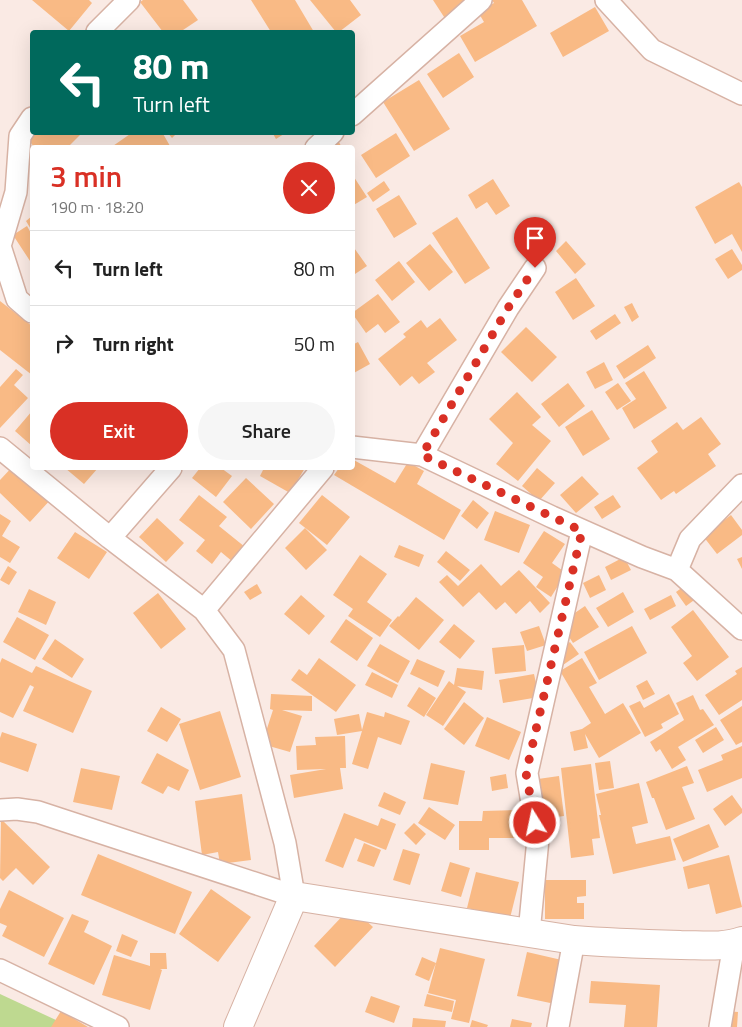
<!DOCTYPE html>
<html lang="en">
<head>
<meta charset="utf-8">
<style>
	body { margin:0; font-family:"Titillium Web",sans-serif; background:#f6f6f6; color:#222; height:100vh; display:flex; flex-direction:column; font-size:19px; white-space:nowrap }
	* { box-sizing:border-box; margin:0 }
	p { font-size:16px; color:#767676 }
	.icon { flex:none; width:28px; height:28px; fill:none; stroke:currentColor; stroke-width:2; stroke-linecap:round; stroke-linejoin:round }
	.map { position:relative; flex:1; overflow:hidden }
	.panel { position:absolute; left:30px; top:145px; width:325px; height:325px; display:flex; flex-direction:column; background:#fff; border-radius:5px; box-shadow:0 5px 20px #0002 }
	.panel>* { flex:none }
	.hud { position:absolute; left:30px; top:30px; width:325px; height:105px; border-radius:5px; box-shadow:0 5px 20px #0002; background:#00695c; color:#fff; overflow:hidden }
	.pin { position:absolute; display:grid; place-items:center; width:42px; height:42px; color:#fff; margin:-51px -21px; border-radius:50% 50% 50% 0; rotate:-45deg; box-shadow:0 0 5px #0007 }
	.pin .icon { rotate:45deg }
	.me { position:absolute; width:55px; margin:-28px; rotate:350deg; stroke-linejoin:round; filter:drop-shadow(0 0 4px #0008) }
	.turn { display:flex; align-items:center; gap:18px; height:105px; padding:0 20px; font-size:22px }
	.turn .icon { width:65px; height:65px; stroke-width:2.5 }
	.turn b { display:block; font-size:35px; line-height:42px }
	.round { display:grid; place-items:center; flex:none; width:52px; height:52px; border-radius:26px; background:#f6f6f6 }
	.head { display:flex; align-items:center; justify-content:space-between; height:85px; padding:0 20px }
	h1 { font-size:30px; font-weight:600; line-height:38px; color:#d93025 }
	.cta { display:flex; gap:10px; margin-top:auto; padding:10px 20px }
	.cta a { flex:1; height:58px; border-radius:30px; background:#d93025; color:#fff; font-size:20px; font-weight:600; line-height:58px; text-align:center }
	.cta a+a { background:#f6f6f6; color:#222 }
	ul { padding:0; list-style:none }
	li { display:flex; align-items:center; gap:15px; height:75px; padding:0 20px; border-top:1px solid #e0e0e0 }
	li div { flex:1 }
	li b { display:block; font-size:19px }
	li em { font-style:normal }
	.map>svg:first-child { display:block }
	.green { fill:#bed990 }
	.building { fill:#f9ba85 }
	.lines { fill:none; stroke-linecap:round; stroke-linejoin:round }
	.street-casing { stroke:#d7b2a4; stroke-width:24 }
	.secondary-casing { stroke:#d7b2a4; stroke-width:30 }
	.street { stroke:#fff; stroke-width:21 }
	.secondary { stroke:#fff; stroke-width:28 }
	.route { stroke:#d93025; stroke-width:9; stroke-dasharray:0 16.2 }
</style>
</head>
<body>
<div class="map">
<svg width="742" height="1027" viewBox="0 0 742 1027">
	<rect width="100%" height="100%" fill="#faeae4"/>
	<!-- green -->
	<path class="green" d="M0,994L71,1027H0Z"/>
	<!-- building -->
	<path class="building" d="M32,0H89L92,3L69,31Z
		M143,0H183L198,20L180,32H163L140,2Z
		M251,0H295L314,32H271Z
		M310,0H350L361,15L339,32H336Z
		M433,0H477L446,20Z
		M492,0H522L537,26L475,62L460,36L484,22L478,12L494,3Z
		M595,7L609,31L563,57L550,33Z
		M459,53L474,77L443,98L427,74Z
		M419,80L450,129L414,151L383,102Z
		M32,132H83L67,148H35L25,136Z
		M133,132H162L170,146L168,148H110Z
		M167,132H178L172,138Z
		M272,132H287L276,139Z
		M396,133L410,156L376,178L361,155Z
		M338,140L342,148H325Z
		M352,174L367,197L352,206Z
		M493,179L510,206L496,215L487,202L476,209L468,195Z
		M384,181L390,190L373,202L367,193Z
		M739,182L742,187V252L732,234L715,244L695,207Z
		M399,195L417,224L394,238L376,209Z
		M32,216V231L26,221Z
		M457,217L490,268L465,284L432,233Z
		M27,226L32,235V259L30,261L13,235Z
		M566,241L586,264L575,274L556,251Z
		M430,244L453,272L429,291L406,263Z
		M352,245L367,266L352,276Z
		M732,249L742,265V270L728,279L715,259Z
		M399,261L415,282L392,301L375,280Z
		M576,278L595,306L573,320L555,292Z
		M378,294L400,322L385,333L378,324L366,333L352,313Z
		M0,301L32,326V375L0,350Z
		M632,303L639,317L632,322L624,307Z
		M615,314L621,323L596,340L590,331Z
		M440,318L457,340L427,363L435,372L419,384L412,376L400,386L378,359L406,337L403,334L421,320L427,328Z
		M526,327L557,357L532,382L501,352Z
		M358,342L370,364L352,374V345Z
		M648,345L656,358L624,379L616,366Z
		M604,362L613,380L595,389L586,372Z
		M16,369L23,375L14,385L28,398L0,428V387Z
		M644,371L667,408L634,429L622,408L636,399L625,383Z
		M568,383L585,406L559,427L541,404Z
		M618,383L631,401L617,410L605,392Z
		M517,392L541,417L532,425L551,441L518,481L496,464L513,443L489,419Z
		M592,410L610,439L583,456L565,427Z
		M32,411V446L15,431Z
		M701,417L721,444L708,454L716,466L676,494L674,491L661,500L637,468L658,452L651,441L677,422L683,430Z
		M352,459L395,483L408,462L424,471L417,484L461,510L444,540L334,475L339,468H352Z
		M15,464L52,498L30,522L0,493V480Z
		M65,468H98L84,484Z
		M200,468H221L232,476L216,497L192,478Z
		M264,468H305L290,493L260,476Z
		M537,468L555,483L539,501L522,486Z
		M582,476L599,494L576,513L560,495Z
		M246,478L274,504L251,529L223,502Z
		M199,495L227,517L219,526L245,547L233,562L221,552L212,564L196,551L205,540L179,520Z
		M322,495L350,517L327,545L299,523Z
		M613,495L621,507L602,519L594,507Z
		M473,500L489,513L477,529L461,516Z
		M495,511L530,525L519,553L484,540Z
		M0,514L11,521L2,536L20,547L10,563L0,557Z
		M731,515L742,530V535L717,554L703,536Z
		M157,518L184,543L166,562L139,537Z
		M305,528L327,550L306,570L285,548Z
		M544,531L565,544L552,563L566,573L551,597L536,587L543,577L523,563Z
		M75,532L107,552L89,579L57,558Z
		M399,545L424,555L419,567L394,557Z
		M446,551L470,570L460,581L437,562Z
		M360,555L387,574L367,602L392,620L380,637L348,616L353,609L333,595Z
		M624,557L631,570L611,580L605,567Z
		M742,557V569L737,559Z
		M481,564L501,586L519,570L550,603L540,613L530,601L516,614L505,602L496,610L479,592L463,607L439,582L447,575L458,586Z
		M8,566L17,572L9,585L0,580Z
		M599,575L606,590L590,598L583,583Z
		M257,584L262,593L250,600L244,592Z
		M687,584L697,598L686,606L676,592Z
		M29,589L56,602L46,625L18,612Z
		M623,592L634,612L608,627L596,608Z
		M158,593L186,629L161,649L133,613Z
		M301,595L325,616L309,635L284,614Z
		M671,595L676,606L650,620L644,609Z
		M416,597L444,620L419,650L389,626L398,616L399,617Z
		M585,606L599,627L573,643L560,623Z
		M693,610L729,657L697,681L683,663L692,656L671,627Z
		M17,617L49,635L35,660L3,642Z
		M346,619L373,638L357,661L330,642Z
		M454,624L475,641L460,659L439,642Z
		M539,626L546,645L527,651L520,632Z
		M632,626L647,653L599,680L584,652Z
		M55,639L84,659L72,678L42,659Z
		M570,642L579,654L563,665L554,653Z
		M380,644L410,661L398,683L367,666Z
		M524,645L526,671L495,674L492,648Z
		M2,658L32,673L36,666L92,691L73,733L23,711L34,687L30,685L13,718L0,712V663Z
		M319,658L356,685L336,712L291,680L299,669L307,675Z
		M582,658L597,683L589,687L605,714L623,703L641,733L599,758L585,734L588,748L574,751L570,732L582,729L591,723L560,671Z
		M417,659L445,671L438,687L410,674Z
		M742,667V700L719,715L705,695L737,674L735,671Z
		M457,668L484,671L482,690L457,686L466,692L443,726L426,715L449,681L454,685Z
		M372,672L398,685L392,698L365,685Z
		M534,674L539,697L503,703L499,680Z
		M647,680L655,694L643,700L636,686Z
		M419,687L436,698L424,717L407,706Z
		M271,694L312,696V711L282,710L302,716L290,752L262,744L273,710L270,709Z
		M669,694L679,714L661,724L663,728L645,737L629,706L640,701L644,708Z
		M693,695L700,710L703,709L714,725L678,747L686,760L672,769L660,749L656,752L650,742L684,720L676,703Z
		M464,702L484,718L464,745L444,729Z
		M742,706V742L736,745L720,720Z
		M161,707L181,719L167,742L147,731Z
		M220,711L241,777L200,790L179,724Z
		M367,712L384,717L385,712L410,721L401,745L378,737L368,769L352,764L362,731L337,735L334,719L359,714L362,730Z
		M487,717L521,732L509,760L475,746Z
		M716,727L724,740L703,753L695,740Z
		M2,732L37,744L28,772L0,762V738Z
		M345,736L346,768H340L343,789L294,798L290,775L326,769L297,770L296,746L316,745L315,737Z
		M742,746V778L707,792L698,770L723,760L721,755Z
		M157,753L189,770L179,791L168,786L163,794L141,783Z
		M610,761L614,788L599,790L595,763Z
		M431,763L465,771L458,805L423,799Z
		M591,764L600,838L592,839L594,855L571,858L561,768Z
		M687,766L694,783L682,787L695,819L666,830L654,798H652L646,782Z
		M81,768L120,776L112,810L73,802Z
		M506,774L508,788L492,791L490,777Z
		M559,776L564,816L542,819L531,780Z
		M639,783L648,823L632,827L636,844L670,836L676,860L613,874L599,815H601L596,794Z
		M384,792L406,802L400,815L378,806Z
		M242,794L251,860L220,864L218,852L202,855L195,801Z
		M732,795L742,809V813L725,826L713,809Z
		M429,807L455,825L445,840L418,823Z
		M517,810L516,838H489V850H459V821H482L483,811Z
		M344,813L378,826L381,818L396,824L386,850L355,838L343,868L325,861Z
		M1,819L50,867L33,885L16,868L3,881L0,878Z
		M414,823L426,834L416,845L404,833Z
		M709,824L719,847L683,862L673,839Z
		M364,843L381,850L374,867L357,861Z
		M403,849L420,854L410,885L393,880Z
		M98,854L192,892L175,934L81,895Z
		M729,855L742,907L716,914L709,884L688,889L683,867Z
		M450,862L470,868L461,897L441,891Z
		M476,872L519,882L510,918L467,908Z
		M545,880H586V896L577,897V903H584V919H545Z
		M211,889L251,917L218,962L179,934Z
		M9,890L64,918L44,957L2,936L7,926L0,923V909Z
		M351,907L373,927L335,967L314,946Z
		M72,914L89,921L84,932L112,946L94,985L48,964Z
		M122,934L138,941L131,957L116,951Z
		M440,948L485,959L469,1023L451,1019L456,1000L428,993Z
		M527,952L566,961L555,1004L517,996Z
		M150,953H166L167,969H160L162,970L150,1010L102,995L114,955L150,966Z
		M422,957L436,963L429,981L415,975Z
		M591,981L660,985L657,1027H624L626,1005L589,1003Z
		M427,994L454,1001L452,1012L424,1006Z
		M371,996L400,1006L394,1023L365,1012Z
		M61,1011L88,1027H51Z
		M724,1011L738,1012L737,1027H723Z
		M413,1018L446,1021L445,1027H412Z
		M512,1019L532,1023L531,1027H510Z
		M472,1020L488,1025L487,1027H470Z"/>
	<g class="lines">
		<!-- street casing -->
		<g class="street-casing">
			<path id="street" d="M606,0L652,50L742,94
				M97,32L129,0
				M352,115L481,0
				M32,118L20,136L16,192L0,246L17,299L32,312
				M316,148L333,132
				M352,447L422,455L552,517L642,557L677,570L742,629
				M0,448L110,538L204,610L234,650L285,843L294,896L38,812L17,809L0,810
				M422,455L508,308L535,268
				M110,538L171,468
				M677,570L690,539L742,485
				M204,610L323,468
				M529,933L538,839L527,773L582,531
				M0,970L118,1027
				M558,1027L574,940
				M720,1027L734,944"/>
		</g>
		<!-- secondary casing -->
		<g class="secondary-casing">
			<path id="secondary" d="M238,1027L294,896L574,940C610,943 645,944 681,945C701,945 723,948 742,941"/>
		</g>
		<!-- street -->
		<use href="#street" class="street"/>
		<!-- secondary -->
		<use href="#secondary" class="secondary"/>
	</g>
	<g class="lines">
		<!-- route -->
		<path class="route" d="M535,823L526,773L582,531L422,455L508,308L535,268"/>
	</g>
</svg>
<div class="pin" style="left:535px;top:268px;background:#d93025"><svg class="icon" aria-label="arrive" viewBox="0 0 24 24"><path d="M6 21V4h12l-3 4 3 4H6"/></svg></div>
<svg class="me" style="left:535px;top:823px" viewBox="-20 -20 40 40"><circle r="17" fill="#d93025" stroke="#fff" stroke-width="3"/><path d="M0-11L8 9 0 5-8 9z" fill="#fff"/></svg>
<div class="hud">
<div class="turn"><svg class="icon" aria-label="left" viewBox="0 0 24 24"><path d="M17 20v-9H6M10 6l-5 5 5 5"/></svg><div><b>80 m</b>Turn left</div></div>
</div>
<section class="panel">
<div class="head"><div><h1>3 min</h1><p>190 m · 18:20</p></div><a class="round" style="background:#d93025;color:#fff"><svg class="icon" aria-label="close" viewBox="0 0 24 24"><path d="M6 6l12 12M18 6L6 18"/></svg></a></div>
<ul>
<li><svg class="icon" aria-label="left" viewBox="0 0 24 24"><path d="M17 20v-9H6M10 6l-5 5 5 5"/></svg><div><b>Turn left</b></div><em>80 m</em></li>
<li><svg class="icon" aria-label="right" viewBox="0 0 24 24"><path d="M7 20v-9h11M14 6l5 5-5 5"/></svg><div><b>Turn right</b></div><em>50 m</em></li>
</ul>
<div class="cta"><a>Exit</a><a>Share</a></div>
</section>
</div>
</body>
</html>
